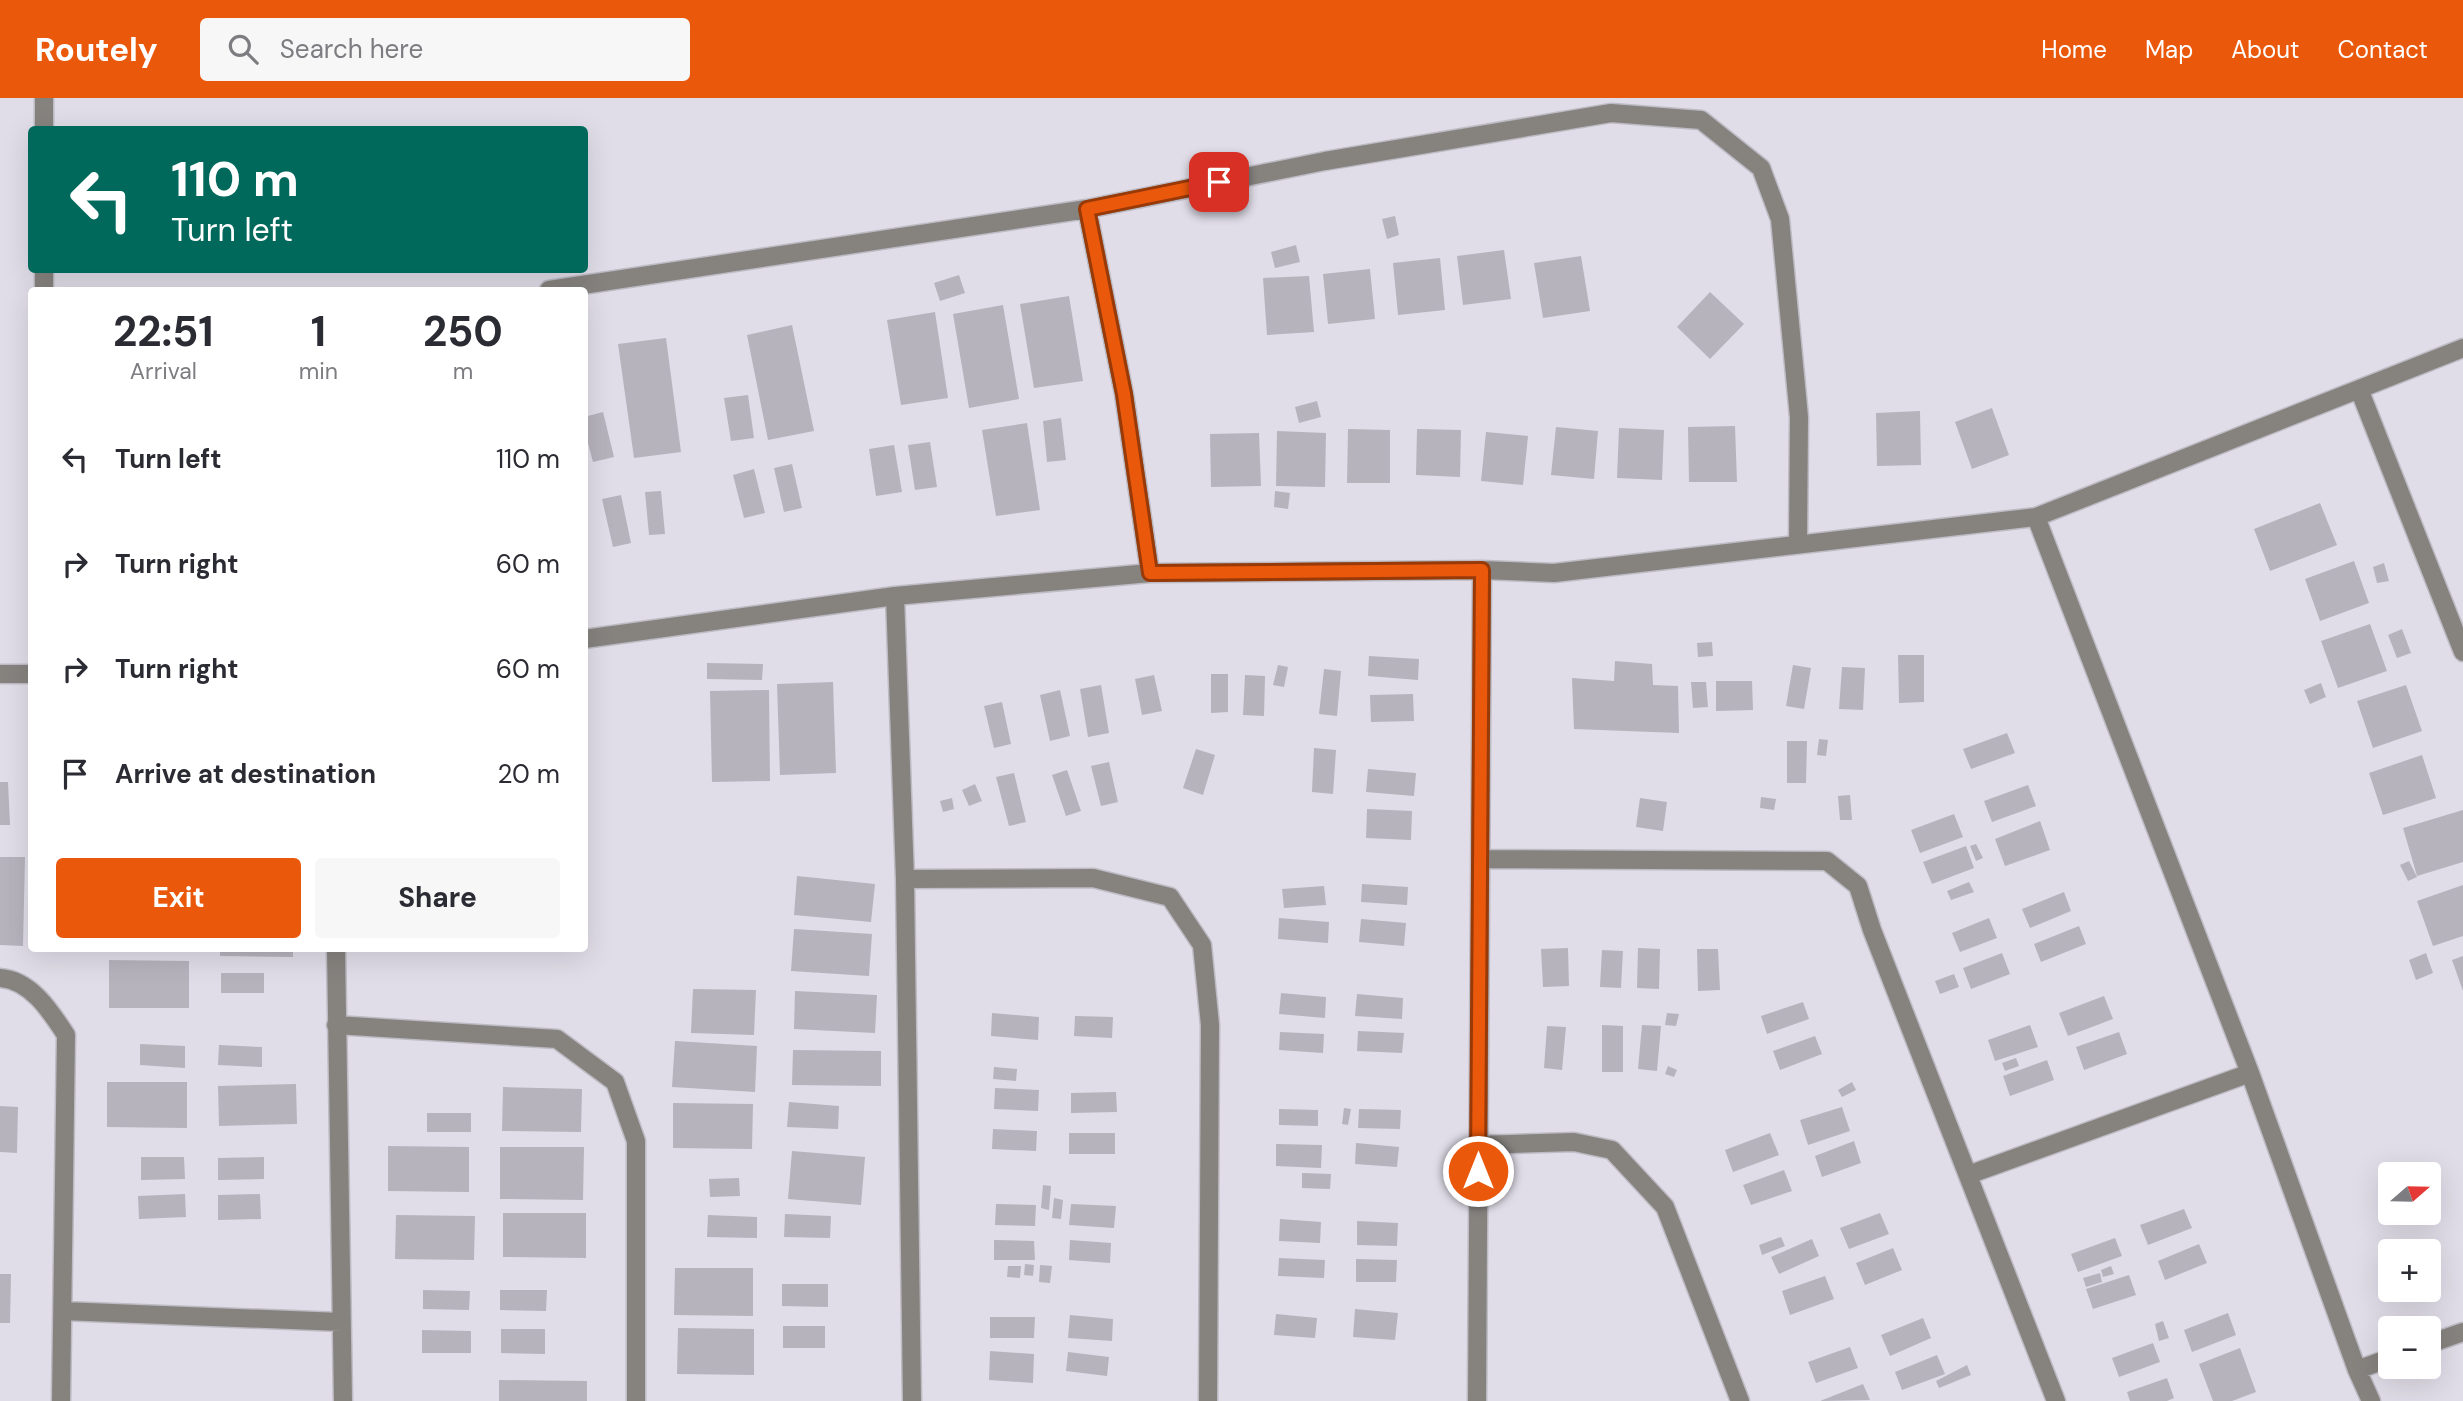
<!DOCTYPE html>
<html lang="en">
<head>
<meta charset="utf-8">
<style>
	body { margin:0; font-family:"DM Sans",sans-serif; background:#f7f7f7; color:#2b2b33; height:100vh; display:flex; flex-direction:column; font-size:26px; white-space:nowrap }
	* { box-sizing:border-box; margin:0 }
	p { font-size:23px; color:#7c7c81 }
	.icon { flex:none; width:38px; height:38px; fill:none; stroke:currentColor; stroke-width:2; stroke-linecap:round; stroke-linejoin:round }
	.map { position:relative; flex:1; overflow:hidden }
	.details { position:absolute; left:28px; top:189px; width:560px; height:665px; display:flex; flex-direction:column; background:#fff; border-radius:7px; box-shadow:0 7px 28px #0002 }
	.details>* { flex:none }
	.hud { position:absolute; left:28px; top:28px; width:560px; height:147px; border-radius:7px; box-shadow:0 7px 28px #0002; background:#00695c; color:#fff; overflow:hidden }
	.needle { width:46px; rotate:70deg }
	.controls { position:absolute; left:2378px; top:1064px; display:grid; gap:14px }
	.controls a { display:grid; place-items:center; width:63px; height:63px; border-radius:7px; background:#fff; box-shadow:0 7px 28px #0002; font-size:35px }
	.pin { position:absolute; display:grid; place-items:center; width:60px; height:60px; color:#fff; margin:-30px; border-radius:14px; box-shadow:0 4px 10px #0006 }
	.me { position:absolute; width:77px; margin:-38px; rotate:0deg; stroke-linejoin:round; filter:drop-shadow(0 0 5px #0008) }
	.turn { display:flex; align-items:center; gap:24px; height:147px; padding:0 28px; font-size:32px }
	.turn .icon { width:91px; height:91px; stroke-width:2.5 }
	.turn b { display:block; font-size:49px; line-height:60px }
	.eta { display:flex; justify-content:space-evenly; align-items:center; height:119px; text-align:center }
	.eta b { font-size:42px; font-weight:700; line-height:49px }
	.cta { display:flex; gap:14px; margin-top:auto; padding:14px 28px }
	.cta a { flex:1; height:80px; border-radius:7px; background:#ea580c; color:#fff; font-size:28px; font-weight:700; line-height:80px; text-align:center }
	.cta a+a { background:#f7f7f7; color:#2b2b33 }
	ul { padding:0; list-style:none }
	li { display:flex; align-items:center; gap:21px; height:105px; padding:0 28px }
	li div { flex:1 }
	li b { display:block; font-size:26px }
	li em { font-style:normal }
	header { display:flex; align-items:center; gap:42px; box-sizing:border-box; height:98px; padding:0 35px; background:#ea580c; color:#fff }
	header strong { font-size:33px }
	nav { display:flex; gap:38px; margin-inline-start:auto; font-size:24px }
	.search { width:490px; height:63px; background:#f7f7f7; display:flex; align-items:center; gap:18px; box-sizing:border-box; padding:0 24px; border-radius:7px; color:#7c7c81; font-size:26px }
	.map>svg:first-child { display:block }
	.building { fill:#b6b3bd }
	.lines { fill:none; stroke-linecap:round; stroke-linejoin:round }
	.minor-casing { stroke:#bdbbc4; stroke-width:21 }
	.minor { stroke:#86837f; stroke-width:18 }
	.route-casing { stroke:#983908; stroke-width:18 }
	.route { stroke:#ea580c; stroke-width:12 }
</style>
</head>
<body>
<header>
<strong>Routely</strong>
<div class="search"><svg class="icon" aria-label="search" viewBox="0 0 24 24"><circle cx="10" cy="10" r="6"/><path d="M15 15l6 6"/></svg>Search here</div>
<nav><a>Home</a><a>Map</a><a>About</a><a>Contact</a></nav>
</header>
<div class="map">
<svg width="2463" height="1303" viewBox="0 0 2463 1303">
	<rect width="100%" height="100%" fill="#e0dde8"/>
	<!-- building -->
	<path class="building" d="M1395,118L1399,137L1387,141L1382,121Z
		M1296,147L1300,164L1275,170L1271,154Z
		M1504,152L1511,201L1463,207L1457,158Z
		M1581,158L1590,213L1543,220L1534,165Z
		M1440,160L1445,212L1398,217L1393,165Z
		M1370,171L1375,221L1328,226L1323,176Z
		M959,177L965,195L940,203L934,185Z
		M1309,178L1314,234L1267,237L1263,180Z
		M1710,194L1744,226L1710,261L1677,229Z
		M1069,198L1083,283L1034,290L1020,206Z
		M1003,207L1019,301L969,310L953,216Z
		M935,214L948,300L901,307L887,222Z
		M792,227L814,333L768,342L747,237Z
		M666,240L681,354L634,360L618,246Z
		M748,297L754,340L731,343L724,300Z
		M1317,303L1321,319L1299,325L1295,309Z
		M1992,310L2009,357L1972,371L1955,324Z
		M1920,313L1921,367L1877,368L1876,315Z
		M603,314L614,359L593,364L584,330V319Z
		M1061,320L1066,362L1047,364L1043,323Z
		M1027,325L1040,412L996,418L982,332Z
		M1735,328L1737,384H1689L1688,329Z
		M1556,329L1598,333L1594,381L1551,377Z
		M1619,330L1664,332L1662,382L1617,380Z
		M1348,331L1390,332V385H1347Z
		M1417,331L1461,332L1460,379L1416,377Z
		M1277,333L1326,335L1325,389L1276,388Z
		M1486,334L1528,338L1523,387L1481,383Z
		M1259,335L1261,388L1211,389L1210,336Z
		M930,344L937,389L915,392L908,347Z
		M894,347L902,394L876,398L869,351Z
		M792,366L802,410L784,414L774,370Z
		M754,371L765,415L744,420L733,377Z
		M661,393L665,436L649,437L645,394Z
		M1275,393L1290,395L1288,411L1274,409Z
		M621,397L631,445L613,449L602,401Z
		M2320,405L2337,447L2270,473L2254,431Z
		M2354,463L2369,505L2320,523L2305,481Z
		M2384,465L2389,483L2377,485L2373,469Z
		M2370,526L2387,573L2338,590L2321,543Z
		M2402,531L2411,555L2397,560L2388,537Z
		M1712,544L1713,558L1698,559L1697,545Z
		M1898,557H1924V604L1899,605Z
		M1369,558L1419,561L1418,582L1368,578Z
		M1615,563L1652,566L1653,587L1678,588L1679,635L1574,631L1572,580L1614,583Z
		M707,565L763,566L762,582L707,581Z
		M1278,567L1288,569L1284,589L1273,587Z
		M1793,567L1811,570L1804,611L1786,608Z
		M1842,569L1865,570L1863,612L1839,611Z
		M1324,571L1341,573L1337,618L1319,616Z
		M1211,576H1228V614L1211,615Z
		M1154,577L1162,613L1142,617L1135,581Z
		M1245,577L1265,578L1264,618L1243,617Z
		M1716,583H1752L1753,612L1716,613Z
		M833,584L836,675L780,677L777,586Z
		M1691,584H1706L1708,609L1693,610Z
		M2321,585L2326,599L2310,606L2304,592Z
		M1101,587L1109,635L1088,639L1080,591Z
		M2406,587L2422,633L2373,650L2357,603Z
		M769,592L770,683L712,684L710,593Z
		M1060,592L1070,638L1050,643L1040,597Z
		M1413,596L1414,623L1371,624L1370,597Z
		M1002,604L1011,646L994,650L984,608Z
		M2007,635L2015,655L1971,671L1963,651Z
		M1819,641L1828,642L1826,658L1817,657Z
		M1787,643H1807L1806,685H1787Z
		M1314,650L1336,652L1333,696L1312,694Z
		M1196,651L1215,657L1203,697L1183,690Z
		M2422,657L2436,700L2383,717L2369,675Z
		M1109,664L1118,704L1101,708L1091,668Z
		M1368,671L1416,675L1414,698L1366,694Z
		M1067,672L1081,713L1066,718L1052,677Z
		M1014,675L1026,724L1009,728L996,679Z
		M0,684H8L10,727H0Z
		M975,686L982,703L969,708L962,692Z
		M2028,687L2036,708L1992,724L1984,703Z
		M1850,697L1852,722H1840L1838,698Z
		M1761,699L1776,701L1774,712L1760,710Z
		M952,700L954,711L943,714L940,703Z
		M1640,700L1667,704L1663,733L1636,729Z
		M1367,711L1412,713L1411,742L1366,740Z
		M2463,712V764L2417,778L2403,730Z
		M1954,716L1963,739L1920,755L1911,732Z
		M2040,723L2050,752L2005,768L1995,741Z
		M1976,746L1983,760L1976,763L1970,748Z
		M1966,748L1974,770L1932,786L1923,764Z
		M0,759H25L23,848L0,847Z
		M2409,763L2417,779L2408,783L2400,767Z
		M797,778L875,786L871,824L794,817Z
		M1969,784L1974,794L1951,802L1947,793Z
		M1362,786L1408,789L1407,807L1361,804Z
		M2463,787V838L2433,848L2417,803Z
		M1324,788L1326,807L1284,810L1282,791Z
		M2064,794L2071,813L2030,830L2022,811Z
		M1279,820L1329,824L1328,845L1278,841Z
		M1989,820L1997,840L1960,854L1952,835Z
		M1361,821L1406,825L1404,848L1359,844Z
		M2079,828L2086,846L2041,864L2034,846Z
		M794,831L872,836L869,878L791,873Z
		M220,850H293V859L220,858Z
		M1568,850L1569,888L1543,889L1541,851Z
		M1638,850L1660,851L1659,891L1637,890Z
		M1697,851H1718L1720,892L1698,893Z
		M1602,852L1623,853L1621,890L1600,889Z
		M2002,855L2010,876L1971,891L1963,870Z
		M2426,855L2433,875L2416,882L2409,862Z
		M2463,858V893L2452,862Z
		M109,862L189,863V910H109Z
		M221,875H264V895H221Z
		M1954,876L1959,889L1940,896L1935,883Z
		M693,891L756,892L754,937L691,935Z
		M795,893L877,897L875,935L794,931Z
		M1281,895L1326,899L1325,920L1279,916Z
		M1357,896L1403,900L1402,921L1355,918Z
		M2104,898L2113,921L2068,938L2059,915Z
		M1803,904L1809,921L1767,936L1761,918Z
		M992,915L1039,919L1038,942L991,938Z
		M1667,915L1679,916L1676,928L1665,927Z
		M1075,918L1113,919L1112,940L1074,938Z
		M1602,927L1623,928V974H1602Z
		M1642,927L1661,928L1657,973L1638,971Z
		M2030,927L2038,949L1995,963L1988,942Z
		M1547,928L1566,929L1562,972L1544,970Z
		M1358,933L1404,935L1402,955L1357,953Z
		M1280,934L1324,936L1323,955L1279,952Z
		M2119,934L2127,956L2084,972L2076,949Z
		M1815,938L1822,956L1780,972L1773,953Z
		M675,943L757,948L755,994L672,989Z
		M140,946L185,948V970L140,967Z
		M219,947L262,949V969L218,967Z
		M793,952L881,953V988L792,987Z
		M2016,960L2019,968L2005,973L2002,965Z
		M2047,962L2054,982L2010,998L2003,978Z
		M1668,968L1677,972L1674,979L1665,976Z
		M994,969L1017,971L1016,983L993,981Z
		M107,984H187V1030L107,1029Z
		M1852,984L1856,992L1842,999L1838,992Z
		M296,986L297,1026L219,1028L218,988Z
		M503,989L582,991L581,1034L502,1033Z
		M995,990L1039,992L1038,1013L994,1011Z
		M1116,994L1117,1014L1071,1015V995Z
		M789,1004L839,1008L838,1031L787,1029Z
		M673,1005L753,1006L752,1051L673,1050Z
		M0,1008L18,1009L17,1055L0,1054Z
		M1842,1009L1850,1033L1808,1047L1800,1022Z
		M1344,1010L1351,1011L1348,1027L1342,1026Z
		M1279,1011L1318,1012V1028L1279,1027Z
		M1359,1011L1401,1012L1400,1031L1358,1030Z
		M427,1015H471V1034H427Z
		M993,1031L1037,1033L1036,1053L992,1051Z
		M1069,1035H1115V1056H1069Z
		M1770,1035L1779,1057L1733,1074L1725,1052Z
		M1854,1043L1861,1065L1822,1079L1815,1058Z
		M1356,1045L1399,1049L1397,1069L1355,1066Z
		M1276,1046L1322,1047L1321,1070L1276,1068Z
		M388,1048L469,1049V1094L388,1093Z
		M500,1049H584L583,1102L500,1101Z
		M792,1053L865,1059L861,1107L788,1101Z
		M141,1059H184L185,1081L141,1082Z
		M264,1059V1081L218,1082V1060Z
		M1784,1072L1792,1093L1751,1107L1743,1087Z
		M1302,1075L1331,1076L1330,1091L1302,1090Z
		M739,1080L740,1098L710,1099L709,1081Z
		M1043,1087L1051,1088L1049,1112L1041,1110Z
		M185,1096L186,1119L139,1121L138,1098Z
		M260,1096L261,1121L218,1122V1097Z
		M1054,1100L1063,1102L1061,1121L1052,1120Z
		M996,1106L1036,1107L1035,1128L995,1127Z
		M1071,1106L1116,1108L1114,1130L1069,1127Z
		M2184,1111L2192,1130L2148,1147L2140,1127Z
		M503,1115H586V1160L503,1159Z
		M1880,1115L1889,1136L1849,1151L1840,1130Z
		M785,1116L831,1118L830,1140L784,1139Z
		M396,1117L475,1118L474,1162L395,1161Z
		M708,1117L757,1119V1140L707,1139Z
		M1280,1121L1321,1124L1320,1145L1279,1143Z
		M1357,1123L1398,1125L1397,1148L1357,1147Z
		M1781,1139L1785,1148L1762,1157L1759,1147Z
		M2115,1140L2122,1158L2078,1174L2071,1156Z
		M1812,1141L1819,1158L1779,1176L1771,1159Z
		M994,1142L1034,1143L1035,1162H994Z
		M1070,1142L1111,1145L1110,1165L1069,1162Z
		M2199,1146L2207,1165L2165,1182L2158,1163Z
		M1893,1150L1902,1172L1865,1187L1856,1165Z
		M1279,1160L1325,1162L1324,1180L1278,1178Z
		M1356,1161L1397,1162L1396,1184H1356Z
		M1025,1166L1034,1167L1033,1178L1024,1177Z
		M1040,1167L1052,1168L1050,1185L1039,1184Z
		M1008,1168H1021L1020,1180L1007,1179Z
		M2111,1168L2114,1176L2103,1179L2101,1172Z
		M675,1170H753V1218L674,1217Z
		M2100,1175L2102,1184L2086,1189L2083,1180Z
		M0,1176H11L10,1225H0Z
		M2129,1177L2136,1197L2093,1211L2086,1191Z
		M1825,1178L1834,1201L1790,1217L1782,1193Z
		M782,1186H828V1209L782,1208Z
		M423,1192L470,1193L469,1212L423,1211Z
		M500,1192H547L546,1213L500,1212Z
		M1355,1211L1398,1215L1395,1242L1353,1239Z
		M2228,1215L2236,1237L2192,1254L2184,1232Z
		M1276,1216L1317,1220L1315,1240L1274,1237Z
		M1070,1217L1113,1221L1112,1243L1068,1240Z
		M990,1219H1035L1034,1240H990Z
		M1923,1220L1931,1240L1890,1258L1881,1237Z
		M2163,1223L2169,1240L2159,1243L2155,1226Z
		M783,1228H825V1250H783Z
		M678,1230L754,1231V1277L677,1276Z
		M501,1231H545V1256L501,1255Z
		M422,1232L471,1233V1255H422Z
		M2153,1245L2160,1264L2119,1279L2112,1260Z
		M1850,1249L1858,1270L1816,1285L1808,1264Z
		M2240,1250L2256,1294L2232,1303H2213L2199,1266Z
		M990,1253L1034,1256L1033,1285L989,1282Z
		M1068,1254L1109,1259L1107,1278L1066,1273Z
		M1937,1257L1945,1276L1902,1292L1895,1274Z
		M1967,1267L1971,1277L1939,1290L1936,1283Z
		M2167,1280L2174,1300L2167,1303H2130L2127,1294Z
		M499,1282L587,1283V1303H499Z
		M1863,1286L1870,1302L1820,1303Z"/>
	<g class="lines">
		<!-- minor casing -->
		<g class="minor-casing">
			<path id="minor" d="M44,32V0
				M1087,111L1124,296L1150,475
				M44,192V172
				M549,192L1087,111L1325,63L1611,15L1701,22L1761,70L1780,121L1799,319L1798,446
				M2359,291L2463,554
				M2036,419L2250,975L2357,1272L2371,1303
				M895,498L905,781L912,1303
				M584,541L895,498L1150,475L1482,472L1554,475L2036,419L2463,250
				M0,576H32
				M1480,761L1827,763L1858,788L1872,832L2056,1303
				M905,781L1093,780L1170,799L1202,847L1210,927L1208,1303
				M336,850L343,1303
				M0,880C31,882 51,914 66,937L61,1303
				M336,927L557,941L615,984L636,1043V1303
				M1478,1047L1574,1044L1612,1052L1665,1109L1740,1303
				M1968,1077L2250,975
				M63,1213L341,1224
				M2429,1246L2463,1234
				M2357,1272L2390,1260
				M1477,1303L1482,472"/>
		</g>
		<!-- minor -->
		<use href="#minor" class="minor"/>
	</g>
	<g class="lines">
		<!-- route casing -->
		<g class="route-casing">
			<path id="route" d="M1219,84L1087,111L1124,296L1150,475L1482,472L1478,1073"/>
		</g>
		<!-- route -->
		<use href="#route" class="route"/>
	</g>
</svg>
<div class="controls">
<a><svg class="needle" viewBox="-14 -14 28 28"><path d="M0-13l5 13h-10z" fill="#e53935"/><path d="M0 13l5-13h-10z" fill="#7c7c81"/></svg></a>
<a>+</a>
<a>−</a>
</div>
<div class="pin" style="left:1219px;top:84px;background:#d93025"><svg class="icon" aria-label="arrive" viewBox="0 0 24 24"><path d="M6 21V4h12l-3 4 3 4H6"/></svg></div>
<svg class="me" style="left:1478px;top:1073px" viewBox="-20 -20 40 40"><circle r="17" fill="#ea580c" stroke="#fff" stroke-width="3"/><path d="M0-11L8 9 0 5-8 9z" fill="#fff"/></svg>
<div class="hud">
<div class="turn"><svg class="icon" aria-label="left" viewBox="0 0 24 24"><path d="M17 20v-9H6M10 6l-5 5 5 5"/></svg><div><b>110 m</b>Turn left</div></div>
</div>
<section class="details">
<div class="eta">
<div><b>22:51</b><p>Arrival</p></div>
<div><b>1</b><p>min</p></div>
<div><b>250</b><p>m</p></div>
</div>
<ul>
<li><svg class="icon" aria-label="left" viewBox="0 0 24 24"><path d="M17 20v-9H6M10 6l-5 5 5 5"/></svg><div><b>Turn left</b></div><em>110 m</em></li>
<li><svg class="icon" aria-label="right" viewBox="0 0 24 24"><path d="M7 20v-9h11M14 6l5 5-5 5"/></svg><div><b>Turn right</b></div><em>60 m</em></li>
<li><svg class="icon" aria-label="right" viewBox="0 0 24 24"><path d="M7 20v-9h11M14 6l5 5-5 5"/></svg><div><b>Turn right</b></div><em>60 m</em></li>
<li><svg class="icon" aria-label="arrive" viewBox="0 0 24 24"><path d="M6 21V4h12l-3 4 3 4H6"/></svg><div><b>Arrive at destination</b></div><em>20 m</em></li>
</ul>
<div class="cta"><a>Exit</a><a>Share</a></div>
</section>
</div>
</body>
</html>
